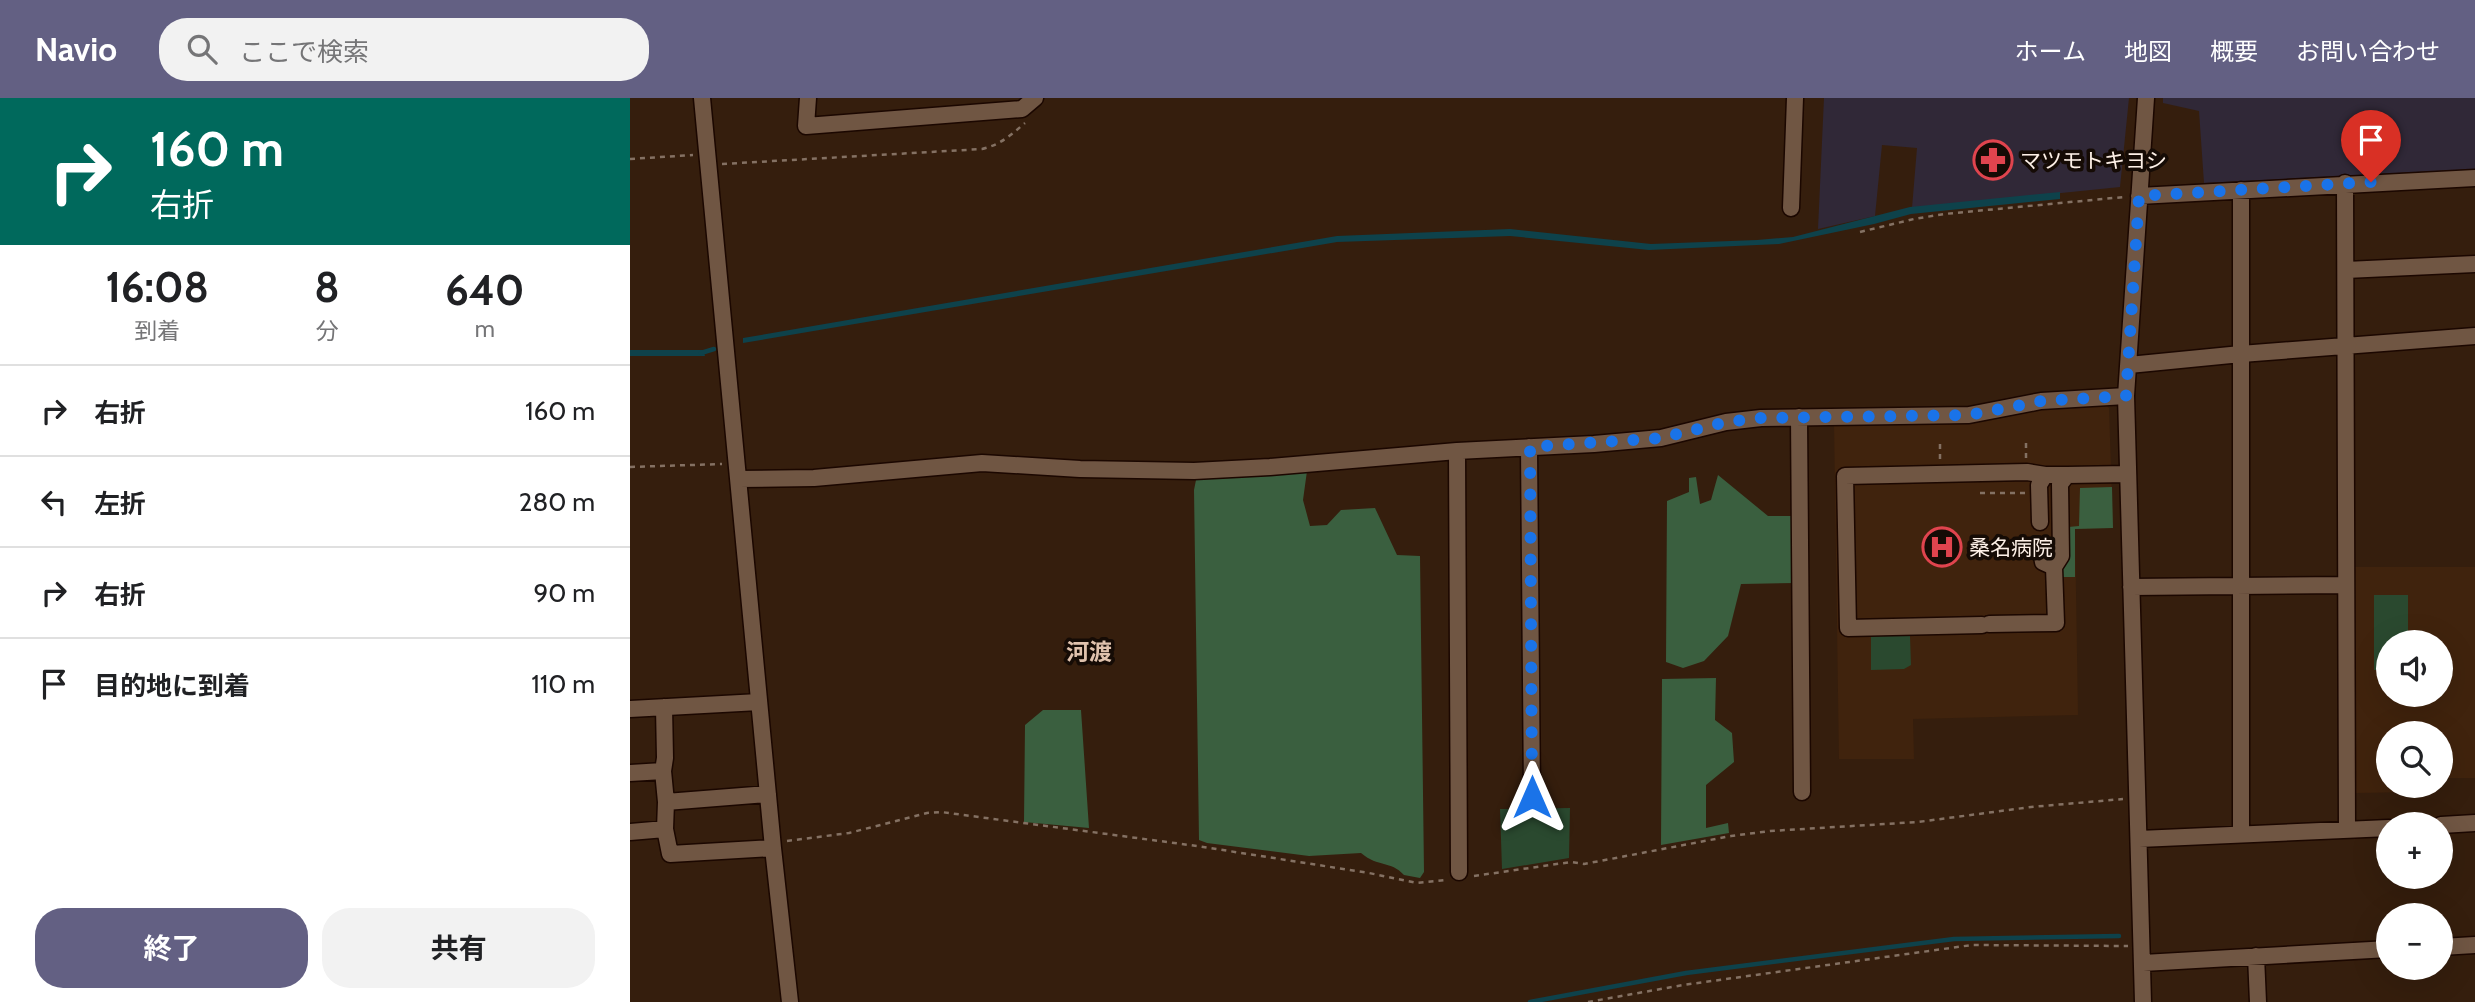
<!DOCTYPE html>
<html lang="ja">
<head>
<meta charset="utf-8">
<style>
	body { margin:0; font-family:Cabin,"Noto Sans JP",sans-serif; background:#f2f2f2; color:#202124; height:100vh; display:flex; flex-direction:column; font-size:26px; white-space:nowrap }
	* { box-sizing:border-box; margin:0 }
	p { font-size:23px; color:#757577 }
	.icon { flex:none; width:38px; height:38px; fill:none; stroke:currentColor; stroke-width:2; stroke-linecap:round; stroke-linejoin:round }
	.map { position:relative; flex:1; overflow:hidden }
	.sheet { display:flex; flex-direction:column; background:#fff; width:630px }
	.sheet>* { flex:none }
	.banner { background:#00695c; color:#fff; overflow:hidden }
	.tools { position:absolute; left:1746px; top:532px; display:grid; gap:14px }
	.tools a { display:grid; place-items:center; width:77px; height:77px; border-radius:50%; background:#fff; box-shadow:0 7px 28px #0002; font-size:35px }
	.pin { position:absolute; display:grid; place-items:center; width:60px; height:60px; color:#fff; margin:-72px -30px; border-radius:50% 50% 50% 0; rotate:-45deg; box-shadow:0 0 7px #0007 }
	.pin .icon { rotate:45deg }
	.me { position:absolute; width:77px; margin:-38px; rotate:0deg; stroke-linejoin:round; filter:drop-shadow(0 0 5px #0008) }
	.turn { display:flex; align-items:center; gap:24px; height:147px; padding:0 35px; font-size:32px }
	.turn .icon { width:91px; height:91px; stroke-width:2.5 }
	.turn b { display:block; font-size:49px; line-height:60px }
	.eta { display:flex; justify-content:space-evenly; align-items:center; height:119px; text-align:center }
	.eta b { font-size:42px; font-weight:700; line-height:49px }
	.button { display:flex; gap:14px; margin-top:auto; padding:14px 35px }
	.button a { flex:1; height:80px; border-radius:28px; background:#636083; color:#fff; font-size:28px; font-weight:700; line-height:80px; text-align:center }
	.button a+a { background:#f2f2f2; color:#202124 }
	ul { padding:0; list-style:none }
	li { display:flex; align-items:center; gap:21px; height:91px; padding:0 35px; border-top:2px solid #e0e0e0 }
	li div { flex:1 }
	li b { display:block; font-size:26px }
	li em { font-style:normal }
	header { display:flex; align-items:center; gap:42px; box-sizing:border-box; height:98px; padding:0 35px; background:#636083; color:#fff }
	header strong { font-size:33px }
	nav { display:flex; gap:38px; margin-inline-start:auto; font-size:24px }
	.search { width:490px; height:63px; background:#f2f2f2; display:flex; align-items:center; gap:18px; box-sizing:border-box; padding:0 24px; border-radius:28px; color:#757577; font-size:26px }
	main { display:flex; flex:1; min-height:0 }
	.map>svg:first-child { display:block }
	.commercial { fill:#302837 }
	.built { fill:#40230d; fill-rule:evenodd }
	.green { fill:#2a492f }
	.forest { fill:#3a5f3f }
	.water { fill:#0e424b }
	.lines { fill:none; stroke-linecap:round; stroke-linejoin:round }
	.stream { stroke:#0e424b; stroke-width:4.5 }
	.minor-casing { stroke:#1b0700; stroke-width:19 }
	.path { stroke:#847163; stroke-width:2.5; stroke-dasharray:5 5; stroke-linecap:butt }
	.minor { stroke:#705643; stroke-width:16 }
	.route { stroke:#1a73e8; stroke-width:12; stroke-dasharray:0 21.6 }
	.labels { text-anchor:middle; dominant-baseline:central; stroke-width:7; stroke-linejoin:round; paint-order:stroke }
	.poi-label { font-size:21px; fill:#fdf0e7; stroke:#150b05; text-anchor:start }
	.neighbourhood-label { font-size:23px; font-weight:bold; fill:#e0c2ad; stroke:#150b05 }
</style>
</head>
<body>
<header>
<strong>Navio</strong>
<div class="search"><svg class="icon" aria-label="search" viewBox="0 0 24 24"><circle cx="10" cy="10" r="6"/><path d="M15 15l6 6"/></svg>ここで検索</div>
<nav><a>ホーム</a><a>地図</a><a>概要</a><a>お問い合わせ</a></nav>
</header>
<main>
<section class="sheet">
<div class="banner">
<div class="turn"><svg class="icon" aria-label="right" viewBox="0 0 24 24"><path d="M7 20v-9h11M14 6l5 5-5 5"/></svg><div><b>160 m</b>右折</div></div>
</div>
<div class="eta">
<div><b>16:08</b><p>到着</p></div>
<div><b>8</b><p>分</p></div>
<div><b>640</b><p>m</p></div>
</div>
<ul>
<li><svg class="icon" aria-label="right" viewBox="0 0 24 24"><path d="M7 20v-9h11M14 6l5 5-5 5"/></svg><div><b>右折</b></div><em>160 m</em></li>
<li><svg class="icon" aria-label="left" viewBox="0 0 24 24"><path d="M17 20v-9H6M10 6l-5 5 5 5"/></svg><div><b>左折</b></div><em>280 m</em></li>
<li><svg class="icon" aria-label="right" viewBox="0 0 24 24"><path d="M7 20v-9h11M14 6l5 5-5 5"/></svg><div><b>右折</b></div><em>90 m</em></li>
<li><svg class="icon" aria-label="arrive" viewBox="0 0 24 24"><path d="M6 21V4h12l-3 4 3 4H6"/></svg><div><b>目的地に到着</b></div><em>110 m</em></li>
</ul>
<div class="button"><a>終了</a><a>共有</a></div>
</section>
<div class="map">
<svg width="1845" height="904" viewBox="0 0 1845 904">
	<rect width="100%" height="100%" fill="#351e0d"/>
	<!-- commercial -->
	<path class="commercial" d="M1194,0H1499L1490,89L1282,110L1287,50L1252,47L1245,118L1188,131Z
		M1533,0H1845V71L1574,85L1569,13L1533,5Z"/>
	<!-- built -->
	<path class="built" d="M1472,303L1479,310L1483,430L1445,431L1448,617L1283,621L1284,661H1209L1204,323Z
		M1724,469H1845V680H1811V635H1759V688H1780V694L1726,695ZM1759,544H1811V597H1759Z"/>
	<!-- green -->
	<path class="green" d="M1744,497H1778V544H1759V572H1744Z
		M1241,538H1280L1281,567L1274,571L1241,572Z
		M940,710L939,760L872,771L870,711Z"/>
	<!-- forest -->
	<path class="forest" d="M677,373L673,402L680,428L697,427L711,412L745,410L767,457L790,458L794,774L790,780L774,777C760,762 749,770 731,755L679,758L577,745L569,742L564,392L567,377Z
		M1088,377L1138,418H1164L1166,485L1111,486L1098,538L1074,563L1053,570L1036,564L1037,403L1059,394V380L1066,379L1070,406L1081,402Z
		M1482,389L1483,430L1445,431V479H1429L1438,429L1449,428L1450,390Z
		M1086,580L1085,622L1102,635L1104,664L1076,687V730L1098,725L1099,735L1031,747L1032,581Z
		M413,612H451L459,730L394,724L395,627Z"/>
	<!-- water -->
	<path class="water" d="M1430,94V101L1281,116L1244,126L1149,146L1019,152L880,138L707,144L113,245V240L707,138L880,131L1021,146L1127,142L1163,139L1280,109Z
		M0,252H73L75,258H0Z"/>
	<g class="lines">
		<!-- stream -->
		<path class="stream" d="M71,255L84,251
			M900,904L1056,875L1324,841L1489,838"/>
		<!-- minor casing -->
		<g class="minor-casing">
			<path id="minor" d="M72,0L143,750L160,904
				M178,0L176,28L392,11L405,0
				M1715,85L1717,732
				M1509,98L1845,80
				M1161,110L1165,0
				M1716,172L1845,166
				M1499,267L1611,256L1845,238
				M1169,319L1172,694
				M899,349L902,699
				M827,353L829,774
				M108,381L184,380L352,365L450,371L564,373L640,369L827,353L964,346L1031,340L1096,324L1131,320L1339,317L1411,303L1496,298
				M1410,424L1409,387L1415,377
				M1410,447L1413,464L1424,469
				M1501,489L1716,487
				M1359,526L1426,525L1424,469L1431,458L1430,386L1437,377L1498,376
				M1352,527L1218,530L1215,378L1397,374L1415,377H1437
				M34,609L35,660L33,673L36,704L35,731L40,756L143,750
				M0,611L129,604
				M0,675L33,673
				M36,704L138,696
				M1811,727L1845,725
				M0,734L35,731
				M1611,736V92
				M1509,741L1759,730
				M1811,849L1845,847
				M1626,858L1628,904
				M1513,865L1759,851
				M1513,904L1496,298L1516,0"/>
		</g>
		<!-- path -->
		<path class="path" d="M0,61L63,57
			M92,66L352,51C370,47 381,37 395,25
			M1230,134L1284,121L1314,116L1494,99
			M1396,345V360
			M1310,346V361
			M0,369L92,366
			M1350,395H1396
			M157,743L219,735L297,715L311,714L567,748L739,775L787,785L817,782
			M844,778L941,764L954,766L1101,738L1140,733L1288,724L1401,709L1493,701
			M958,904L1053,887L1342,847L1498,848"/>
		<!-- minor -->
		<use href="#minor" class="minor"/>
	</g>
	<g class="lines">
		<!-- route -->
		<path class="route" d="M902,699L900,349L1031,340L1096,324L1131,320L1339,317L1412,303L1496,298L1509,98L1741,84"/>
	</g>
	<!-- icons -->
	<defs>
		<g id="pharmacy-ring" transform="scale(2.0125)"><circle r="9.5" fill="#150b05" stroke="#e0444e" stroke-width="1.5"/><path d="M-2-6h4v4h4v4h-4v4h-4v-4h-4v-4h4Z" fill="#e0444e"/></g>
		<g id="hospital-ring" transform="scale(2.0125)"><circle r="9.5" fill="#150b05" stroke="#e0444e" stroke-width="1.5"/><path d="M-5-5h3v3.5h4V-5h3V5h-3V1.5h-4V5h-3Z" fill="#e0444e"/></g>
	</defs>
	<g fill-rule="evenodd">
		<use href="#pharmacy-ring" x="1363" y="62"/>
		<use href="#hospital-ring" x="1312" y="449"/>
	</g>
	<g class="labels">
		<!-- poi labels -->
		<g class="poi-label">
			<text x="1390" y="62">マツモトキヨシ</text>
			<text x="1339" y="449">桑名病院</text>
		</g>
		<!-- neighbourhood labels -->
		<g class="neighbourhood-label">
			<text x="459" y="554">河渡</text>
		</g>
	</g>
</svg>
<div class="tools">
<a><svg class="icon" aria-label="sound" viewBox="0 0 24 24"><path d="M4 9h4l5-4v14l-5-4H4zM17 9q2 3 0 6"/></svg></a>
<a><svg class="icon" aria-label="search" viewBox="0 0 24 24"><circle cx="10" cy="10" r="6"/><path d="M15 15l6 6"/></svg></a>
<a>+</a>
<a>−</a>
</div>
<div class="pin" style="left:1741px;top:84px;background:#d93025"><svg class="icon" aria-label="arrive" viewBox="0 0 24 24"><path d="M6 21V4h12l-3 4 3 4H6"/></svg></div>
<svg class="me" style="left:902px;top:699px" viewBox="-20 -20 40 40"><path d="M0-17L14 15 0 8-14 15z" fill="#1a73e8" stroke="#fff" stroke-width="4"/></svg>
</div>
</main>
</body>
</html>
